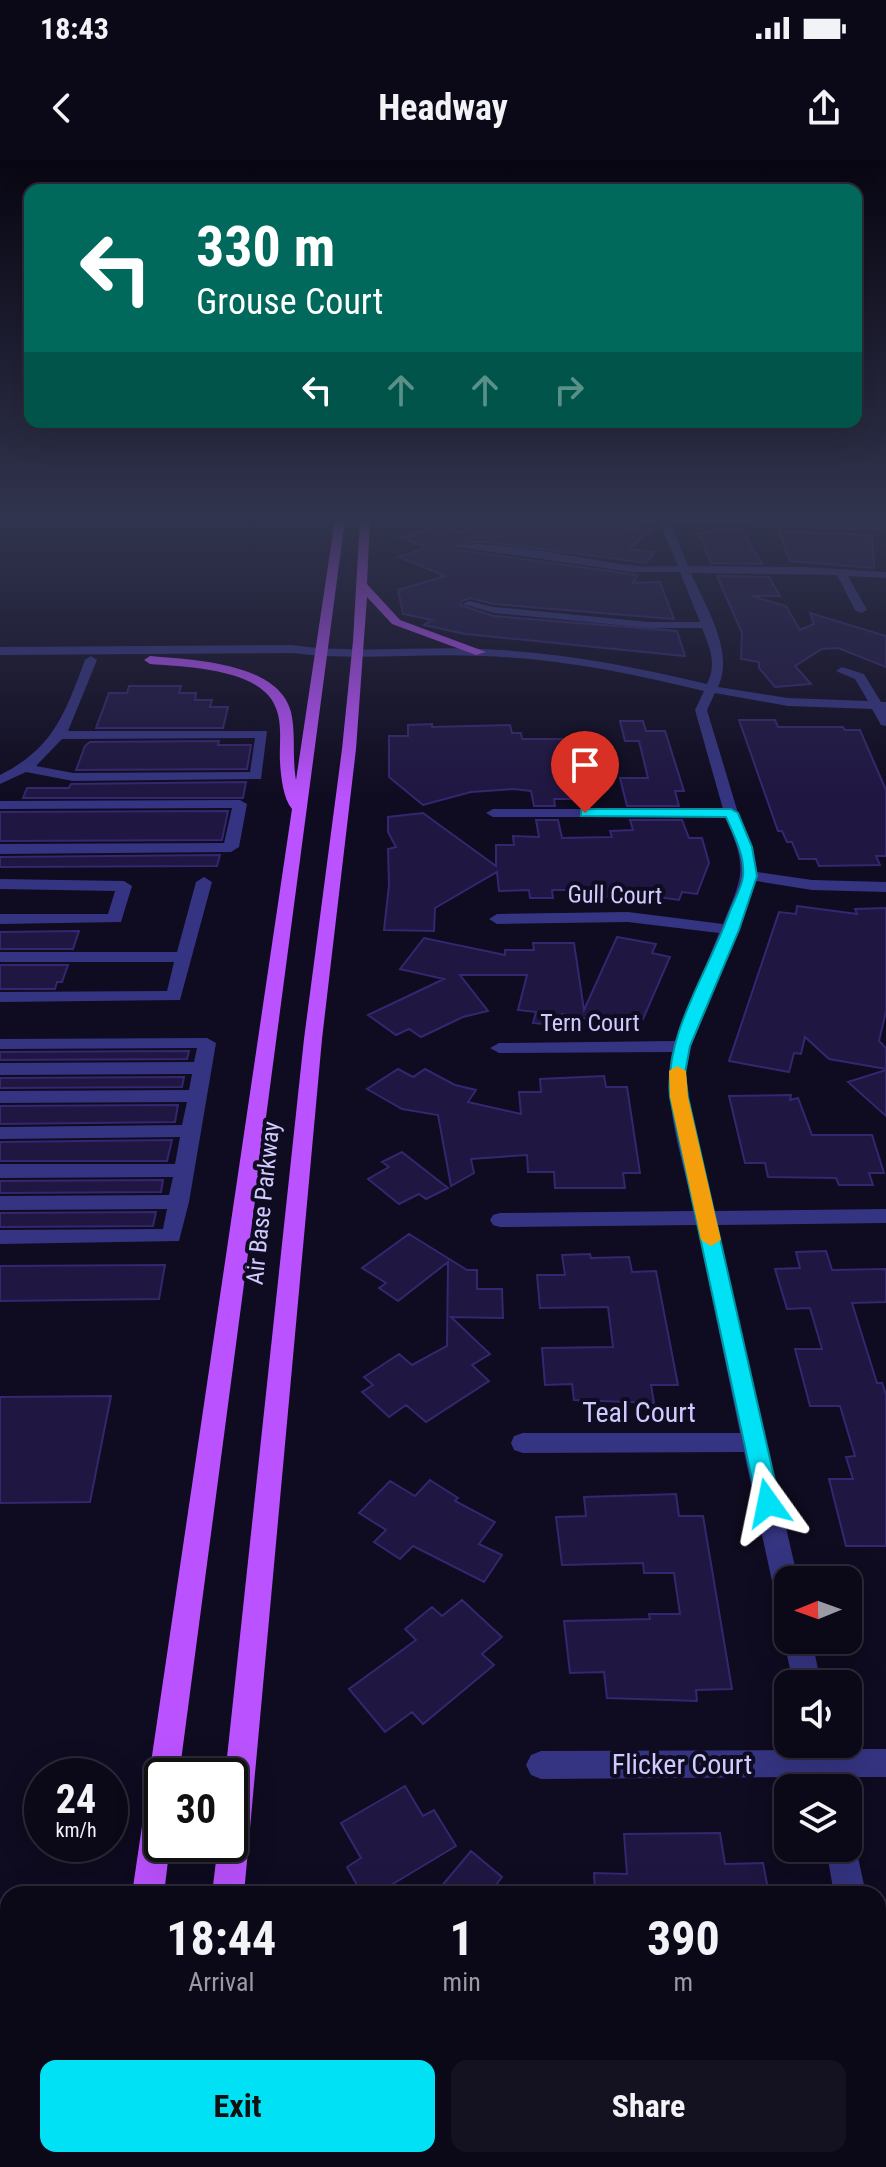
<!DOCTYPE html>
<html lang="en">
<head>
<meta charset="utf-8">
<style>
	body { margin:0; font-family:"Roboto Condensed",sans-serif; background:#141121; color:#f1f3f6; height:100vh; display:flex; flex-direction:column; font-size:30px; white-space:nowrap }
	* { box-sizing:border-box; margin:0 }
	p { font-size:26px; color:#9a9aa2 }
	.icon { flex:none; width:44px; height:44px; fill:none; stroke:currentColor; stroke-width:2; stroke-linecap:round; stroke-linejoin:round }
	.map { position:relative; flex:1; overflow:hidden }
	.details { position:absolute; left:0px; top:1726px; width:886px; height:282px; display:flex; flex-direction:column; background:#0b0818; border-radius:24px 24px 0 0; box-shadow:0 8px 32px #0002,0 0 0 2px #2b2937 }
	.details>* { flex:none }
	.guide { position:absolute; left:24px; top:24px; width:838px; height:244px; border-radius:16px; box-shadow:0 8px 32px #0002,0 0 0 2px #2b2937; background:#00695c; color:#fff; overflow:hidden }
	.needle { width:52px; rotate:269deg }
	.buttons { position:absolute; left:774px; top:1406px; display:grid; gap:16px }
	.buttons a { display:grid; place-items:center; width:88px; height:88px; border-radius:16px; background:#0b0818; box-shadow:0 8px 32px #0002,0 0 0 2px #2b2937; font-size:40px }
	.speed { position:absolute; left:24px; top:1598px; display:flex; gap:16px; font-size:40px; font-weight:700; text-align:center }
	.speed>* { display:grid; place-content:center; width:104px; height:104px; border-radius:50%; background:#0b0818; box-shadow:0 8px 32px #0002,0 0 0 2px #2b2937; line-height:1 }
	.speed small { font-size:20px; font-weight:400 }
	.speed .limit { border:4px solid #111; border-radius:12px; background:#fff; color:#111 }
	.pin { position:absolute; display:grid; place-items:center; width:68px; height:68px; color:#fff; margin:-82px -34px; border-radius:50% 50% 50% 0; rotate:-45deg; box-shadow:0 0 8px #0007 }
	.pin .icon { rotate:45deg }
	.me { position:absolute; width:88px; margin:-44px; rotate:348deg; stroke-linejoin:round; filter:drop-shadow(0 0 6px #0008) }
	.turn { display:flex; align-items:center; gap:28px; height:168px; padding:0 40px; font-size:36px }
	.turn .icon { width:104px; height:104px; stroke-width:2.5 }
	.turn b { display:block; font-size:56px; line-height:68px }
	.lanes { display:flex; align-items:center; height:76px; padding:0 40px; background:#0003; justify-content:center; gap:40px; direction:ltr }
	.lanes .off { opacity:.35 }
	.eta { display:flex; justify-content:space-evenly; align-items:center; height:136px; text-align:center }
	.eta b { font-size:48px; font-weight:700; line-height:56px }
	.primary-button { display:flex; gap:16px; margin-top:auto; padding:16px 40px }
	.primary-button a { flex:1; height:92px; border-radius:16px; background:#00e1f6; color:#111; font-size:32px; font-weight:700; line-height:92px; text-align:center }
	.primary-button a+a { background:#141121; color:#f1f3f6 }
	.status { display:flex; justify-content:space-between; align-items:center; height:56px; padding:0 40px; background:#0b0818; direction:ltr }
	.status svg { height:22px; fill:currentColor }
	header { display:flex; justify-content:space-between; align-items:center; height:104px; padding:0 40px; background:#0b0818; font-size:36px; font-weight:700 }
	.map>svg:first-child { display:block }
	.building { fill:#1f1642; stroke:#34276f; stroke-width:2 }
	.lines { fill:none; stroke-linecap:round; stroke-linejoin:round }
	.minor { fill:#353482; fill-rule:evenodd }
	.major { fill:#bb52ff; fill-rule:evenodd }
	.route { fill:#00e1f6; stroke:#0092a0; stroke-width:2 }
	.slow { fill:#f59e0b }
	.labels { text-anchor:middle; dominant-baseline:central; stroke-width:8; stroke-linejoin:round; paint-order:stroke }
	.street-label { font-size:24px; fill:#d0cbff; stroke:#0f0b20 }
	.near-street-label { font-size:28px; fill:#d0cbff; stroke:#0f0b20 }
</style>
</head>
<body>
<div class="status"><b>18:43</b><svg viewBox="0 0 49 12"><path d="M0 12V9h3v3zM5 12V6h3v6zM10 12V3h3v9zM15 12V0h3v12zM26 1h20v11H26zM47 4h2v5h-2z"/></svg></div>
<header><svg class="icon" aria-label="back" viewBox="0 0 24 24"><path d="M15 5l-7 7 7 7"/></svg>Headway<svg class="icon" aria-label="share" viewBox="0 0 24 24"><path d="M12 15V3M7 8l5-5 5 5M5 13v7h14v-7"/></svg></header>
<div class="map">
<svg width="886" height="2007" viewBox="0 0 886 2007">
	<rect width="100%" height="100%" fill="#0f0b20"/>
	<!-- building -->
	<path class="building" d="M528,359H563L650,371L629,389L655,392L646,403L488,382H469L455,387L458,390L638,415L633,423L660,422L674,459L494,444L470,438L462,441L460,445L494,456L677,471L685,496L465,474L424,465L432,460L403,454L398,430L445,416L399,397L427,387L400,378L440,366L464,373L476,364L516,368Z
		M708,370H742L762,404L711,403L699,373H709Z
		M779,371L872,375L874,408L790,401Z
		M717,416L769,417L780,436H752L786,446L800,470L814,464L810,453L886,476V507L838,488L822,489L795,506L811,524L775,527L759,508V502L741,499L742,473Z
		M129,526H181L179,533H196L195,540H212L210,547H228L223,568H96L109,533H127Z
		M739,560H775L778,567H843L845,570H860L886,630V696H876L880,705L819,706L816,699H799L792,682H787L782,671H778Z
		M620,561H643L646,571H665L684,631H675L679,646H627L620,618H648L639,581H625Z
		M432,564V567L510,565L512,573H521L522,579H582L594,632L578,633L579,639H554L555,646H534L531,631L514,629L471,632L423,645L389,617V576H408V565Z
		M219,581L218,585H251L247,609L76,610L85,586L90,582Z
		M246,622L243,638H23L27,628H69L71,624Z
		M228,651L222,680L0,681V652Z
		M423,653L496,706V685H514L513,676L539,677L536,660H558L562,678L612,677L610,671L633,670L630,660H682L689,678H702L709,703L697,734L682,732L679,740L629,733L628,739L604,736L606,730H552L553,738H530L529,730L499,731L497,712L435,748L434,771L384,770L389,725L388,689L396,687L388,672V657Z
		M220,695L217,706L0,707V697Z
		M797,746L857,754L855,749L886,748V851L879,881L886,888V909L829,899L805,877L801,894L794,893L789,912L729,901L779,752L796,754Z
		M79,771L73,789H0V772Z
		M617,777L656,784L652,793L670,797L643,859L624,855L620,865L562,854L560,866L533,863L536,852L518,850L527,815H460L488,851L463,857L421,877L409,869L396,875L368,855L444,819L400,809L424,778L505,795V790H534L533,783H574L584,850Z
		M0,805H68L62,822H57L55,829H0Z
		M189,891L187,899L0,900V892Z
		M398,909L413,917L425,909L455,925L476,930L468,942L521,954L519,932H541L540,919L604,916L606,927H627L640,1013H623L625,1028H555L554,1012H528L527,995L471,999L474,1013L451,1026L438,955L402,949L367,929Z
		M886,910V956L848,922Z
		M184,917L182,927L0,928V918Z
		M791,935L790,940L798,938L812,975H872L884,1013H869L873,1025H839L836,1018L768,1017L765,1003H745L729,936Z
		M178,945L175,962L0,964V946Z
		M172,980L167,1001H0V982Z
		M402,992L448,1028L426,1039L419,1034L399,1044L368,1019L389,1007L382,1002Z
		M163,1020L161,1032L0,1033V1021Z
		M156,1052L153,1066L0,1067V1053Z
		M409,1074L467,1110H477V1129H502L503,1158L451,1157L490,1194L472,1205L489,1221L426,1262L406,1245L389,1257L362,1232L373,1225L364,1217L399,1194L412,1205L447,1186L448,1102L398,1141L379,1128L386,1123L362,1108Z
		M826,1091L832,1110L886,1109V1142L852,1143L877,1223H882L886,1235V1386H846L829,1319H853L846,1297L855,1296L840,1246H810L795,1189H822L810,1148L787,1149L775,1109L800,1108L796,1092Z
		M590,1094L591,1098L629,1097L632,1112L656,1111L678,1225H651L654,1243L574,1240L572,1224L545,1225L542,1188L613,1187L608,1147L540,1148L537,1115H565L562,1095Z
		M165,1105L159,1139L0,1141V1106Z
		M111,1236L90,1342L0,1343V1237Z
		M430,1320L458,1338L455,1341L495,1362L479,1384L502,1395L484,1422L413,1386L400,1399L374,1382L386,1370L359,1353L390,1321L415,1336Z
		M676,1334L679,1356H703L732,1529L696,1530L697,1541L607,1538L604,1512L570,1513L564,1461L650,1459L649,1454H680L674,1413H644L643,1403L562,1405L556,1357L586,1356L584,1337Z
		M462,1440L502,1477L482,1494L494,1505L423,1564L412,1552L385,1572L349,1529L416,1480L405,1469L432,1447L442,1456Z
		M405,1626L423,1656L434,1650L456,1686L376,1734H362L347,1707L361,1698L341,1663Z
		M720,1673L725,1704L763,1703L769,1734H595L594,1713L627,1714L624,1674Z
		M471,1691L502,1717L489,1734H435Z"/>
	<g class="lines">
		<!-- minor -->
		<path class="minor" d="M624,359H794L886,365V371L671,363L688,406L804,407L886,412V418L848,416L867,450L861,453L855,450L837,415L691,413C705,446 735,491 718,527L788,538L868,541L855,519L836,511L842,507L864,514L881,542H886V566L881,565L872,549L788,546L715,533L707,550L738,653L753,687L757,712L812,720L886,722V732L812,730L756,721L739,770L691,886L686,913L688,937L714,1051L886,1049V1063L717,1065L798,1420H788V1446L779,1443L775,1435L744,1292L523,1293L514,1290L511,1283L514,1276L523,1273H740L697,1065L500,1067L493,1065L490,1060L493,1055L500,1053L694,1051C683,1000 662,943 672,892L499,893L490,888L499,883L675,881L719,773L628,762L497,764L489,759L497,754L628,752L723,764C744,713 747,710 726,657H493L486,653L493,649H723L695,550L704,531C630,513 557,498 481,496C418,493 355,501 292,493L0,495V487L292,485C355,494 419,486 483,489C559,492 632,506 707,524C717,504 710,488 702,468H649L494,453L463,444L469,441L494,447L649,462H700L680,412H632L458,387C476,376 599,402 628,405C644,407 661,406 678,406L660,363Z
			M91,496L97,500L68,571H267L261,619L73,621L26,612L0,624V615C54,588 65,553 85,500ZM255,578L250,612L73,613L36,606L62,579Z
			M240,640L247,644L239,687L231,692L0,694V684L224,683L232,648L0,649V641Z
			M204,717L212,722L180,840L0,842V832L167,831L174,802H0V792H177L196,722Z
			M0,719L124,721L132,726L121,762L0,764V754H108L115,731L0,729Z
			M207,878L216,883L189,1042L179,1081L0,1084V1070L163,1069L167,1049L0,1050V1036L169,1035L173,1017L0,1018V1004H175L180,977L0,979V967L182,965L187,942L0,943V931L189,930L192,914L0,915V903L194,902L197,888L0,889V879Z
			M788,1472V1480H812L821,1524H793L784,1480Z
			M805,1584H835L836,1589H886V1617H842L844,1628H814L812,1617L541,1619L531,1615L526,1605L531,1595L541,1591L807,1590Z
			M848,1676L856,1688L866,1734H834L826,1688H848Z
			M878,1856L886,1860V1930L878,1927Z"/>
		<!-- major -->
		<path class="major" d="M335,359H345L179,1616H162V1684H170L164,1734H132L147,1632L152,1622L149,1616L292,649C283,638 281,617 280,602C279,584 283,563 275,546C259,508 185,507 150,504L144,500L150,496C192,500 278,502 291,552C296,574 292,598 296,620Z
			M360,359H370L367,424L400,460L486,492L476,495L392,464L367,437L356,589L322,879L244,1734H212L218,1684H230V1616H225L304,879L342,589L353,481Z
			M93,2000H129L128,2007H92Z
			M183,2000H219L218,2007H182Z"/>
	</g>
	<!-- sky -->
	<linearGradient id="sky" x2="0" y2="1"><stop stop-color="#080612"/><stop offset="0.56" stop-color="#31344e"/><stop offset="1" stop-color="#31344e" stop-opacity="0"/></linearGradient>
	<rect width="886" height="640" fill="url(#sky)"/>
	<!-- route -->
	<path class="route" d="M585,649H731L738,653L752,687L757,716L739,770L690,886L685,913L688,937L780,1343L777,1350L768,1352L760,1350L757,1343L670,937C664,873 709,811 730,751C734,741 742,727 743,716C745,696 734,675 726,657L581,656V650Z"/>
	<!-- slow -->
	<path class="slow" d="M677,906L686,911L688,937L721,1080L711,1086L701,1080L670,937L669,911Z"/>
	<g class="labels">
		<!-- street labels -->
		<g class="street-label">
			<text transform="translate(615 735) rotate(1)">Gull Court</text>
			<text x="590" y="863">Tern Court</text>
			<text transform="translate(263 1043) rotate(-84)">Air Base Parkway</text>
		</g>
		<!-- near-street labels -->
		<g class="near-street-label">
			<text x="639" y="1252">Teal Court</text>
			<text x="682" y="1604">Flicker Court</text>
		</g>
	</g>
</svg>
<div class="buttons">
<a><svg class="needle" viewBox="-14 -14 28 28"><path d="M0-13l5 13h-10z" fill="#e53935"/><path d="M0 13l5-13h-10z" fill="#9a9aa2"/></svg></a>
<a><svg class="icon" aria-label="sound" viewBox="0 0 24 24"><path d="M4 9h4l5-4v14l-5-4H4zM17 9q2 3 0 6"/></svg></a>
<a><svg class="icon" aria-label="layers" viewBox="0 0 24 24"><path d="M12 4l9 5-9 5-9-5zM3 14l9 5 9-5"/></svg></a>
</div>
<div class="speed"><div>24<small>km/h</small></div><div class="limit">30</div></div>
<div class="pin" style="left:585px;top:653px;background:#d93025"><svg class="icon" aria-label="arrive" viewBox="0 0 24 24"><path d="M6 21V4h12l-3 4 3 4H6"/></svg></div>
<svg class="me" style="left:768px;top:1343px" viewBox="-20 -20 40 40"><path d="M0-17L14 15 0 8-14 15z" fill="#00e1f6" stroke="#fff" stroke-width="4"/></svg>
<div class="guide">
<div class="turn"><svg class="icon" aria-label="left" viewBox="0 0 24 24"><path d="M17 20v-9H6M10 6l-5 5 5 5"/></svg><div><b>330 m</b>Grouse Court</div></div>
<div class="lanes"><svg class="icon" aria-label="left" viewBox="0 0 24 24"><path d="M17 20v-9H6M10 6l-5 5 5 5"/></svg><svg class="icon off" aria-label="ahead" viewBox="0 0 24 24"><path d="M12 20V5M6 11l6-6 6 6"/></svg><svg class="icon off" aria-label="ahead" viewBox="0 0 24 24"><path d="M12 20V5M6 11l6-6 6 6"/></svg><svg class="icon off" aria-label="right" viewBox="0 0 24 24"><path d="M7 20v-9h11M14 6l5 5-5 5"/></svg></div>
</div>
<section class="details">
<div class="eta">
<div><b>18:44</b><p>Arrival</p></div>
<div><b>1</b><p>min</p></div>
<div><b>390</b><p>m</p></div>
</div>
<div class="primary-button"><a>Exit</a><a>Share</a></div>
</section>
</div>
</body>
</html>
